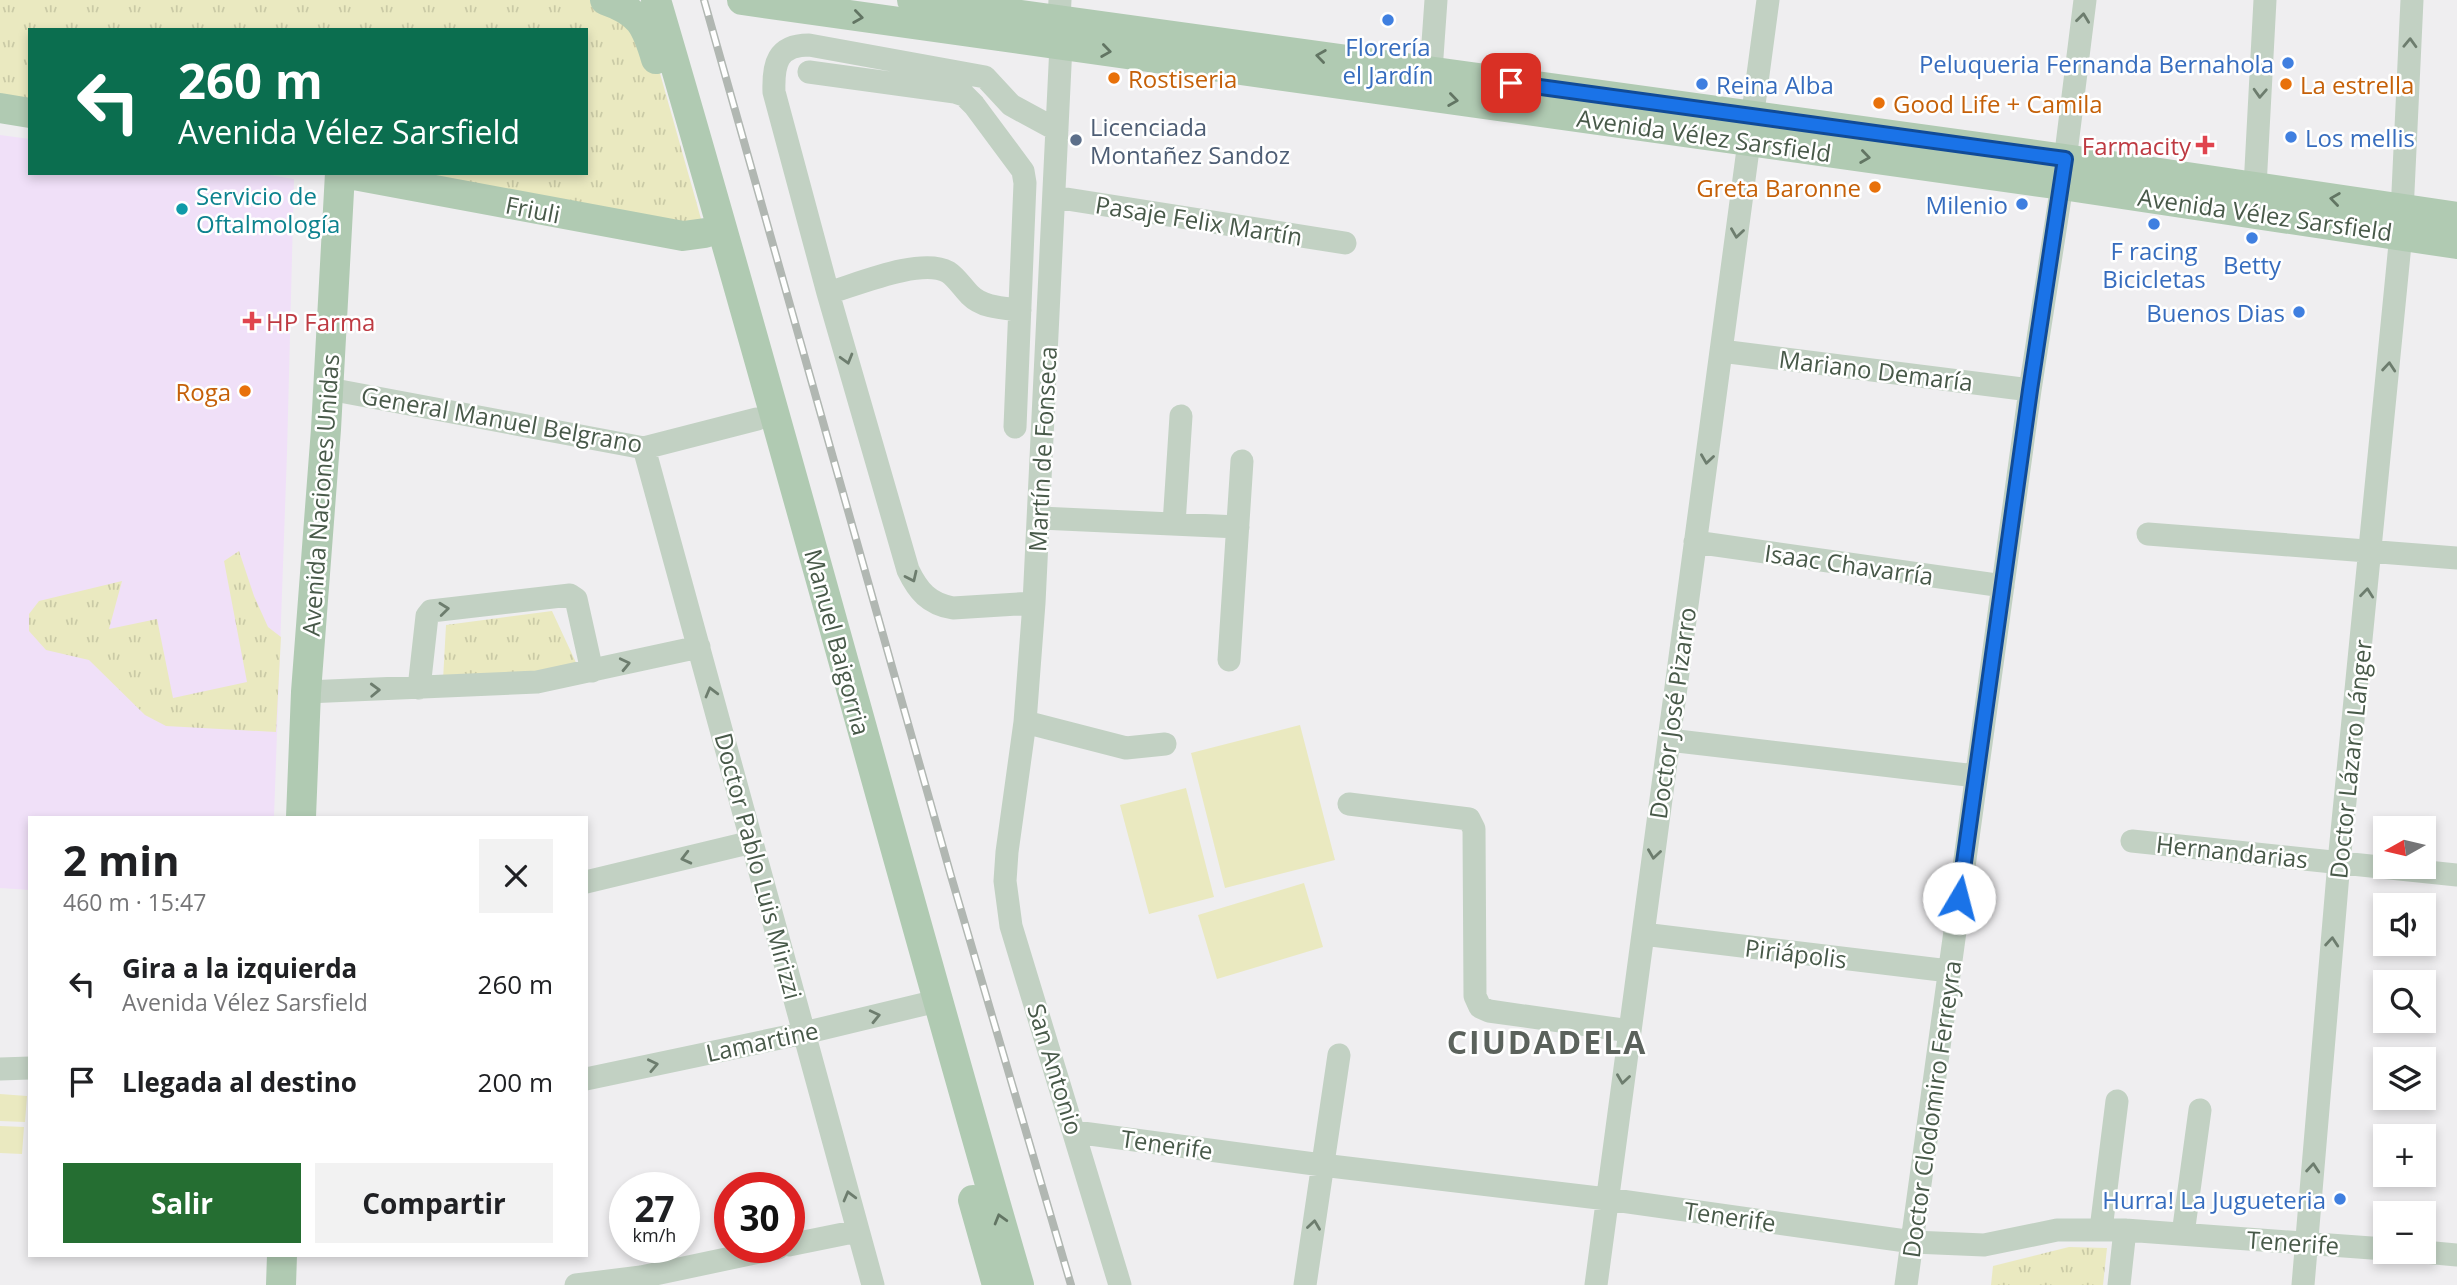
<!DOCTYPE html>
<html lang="es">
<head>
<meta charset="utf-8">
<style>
	body { margin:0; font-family:"Open Sans",sans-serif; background:#f2f2f2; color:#202124; height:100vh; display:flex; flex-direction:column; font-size:26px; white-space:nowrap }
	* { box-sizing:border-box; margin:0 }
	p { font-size:23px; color:#757577 }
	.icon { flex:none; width:38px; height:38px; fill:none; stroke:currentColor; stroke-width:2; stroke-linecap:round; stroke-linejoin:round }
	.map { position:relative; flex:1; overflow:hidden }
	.details { position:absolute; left:28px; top:816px; width:560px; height:441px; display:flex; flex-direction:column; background:#fff; border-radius:0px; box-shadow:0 4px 10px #0003 }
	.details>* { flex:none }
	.hud { position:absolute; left:28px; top:28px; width:560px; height:147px; border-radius:0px; box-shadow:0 4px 10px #0003; background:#0b6e4f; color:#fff; overflow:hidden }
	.needle { width:46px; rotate:262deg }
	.buttons { position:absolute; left:2373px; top:816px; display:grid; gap:14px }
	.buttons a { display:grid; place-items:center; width:63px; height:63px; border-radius:0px; background:#fff; box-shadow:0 4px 10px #0003; font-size:35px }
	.speed { position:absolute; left:609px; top:1172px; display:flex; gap:14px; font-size:35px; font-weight:700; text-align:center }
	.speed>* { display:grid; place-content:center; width:91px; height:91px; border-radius:50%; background:#fff; box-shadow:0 4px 10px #0003; line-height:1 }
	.speed small { font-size:18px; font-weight:400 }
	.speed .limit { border:10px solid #d22; background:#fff; color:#111 }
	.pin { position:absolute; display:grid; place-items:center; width:60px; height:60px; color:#fff; margin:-30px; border-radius:14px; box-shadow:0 4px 10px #0006 }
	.me { position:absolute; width:77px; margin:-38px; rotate:8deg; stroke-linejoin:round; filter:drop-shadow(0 0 5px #0008) }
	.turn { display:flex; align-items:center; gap:24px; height:147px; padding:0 35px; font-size:32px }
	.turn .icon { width:91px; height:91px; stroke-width:2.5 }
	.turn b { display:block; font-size:49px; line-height:60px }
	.round { display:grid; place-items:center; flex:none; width:74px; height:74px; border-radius:0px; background:#f2f2f2 }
	.headline { display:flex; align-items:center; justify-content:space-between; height:119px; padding:0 35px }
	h1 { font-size:42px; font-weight:700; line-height:52px }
	.action { display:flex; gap:14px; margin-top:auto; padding:14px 35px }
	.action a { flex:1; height:80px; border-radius:0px; background:#256e32; color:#fff; font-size:28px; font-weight:700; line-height:80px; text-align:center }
	.action a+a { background:#f2f2f2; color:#202124 }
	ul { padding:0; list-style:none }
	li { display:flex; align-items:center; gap:21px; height:98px; padding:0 35px }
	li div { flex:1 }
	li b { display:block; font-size:26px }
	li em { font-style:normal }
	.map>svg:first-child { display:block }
	.medical { fill:#f0e0f8 }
	.park { fill:url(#park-tufts) }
	.pitch { fill:#eae9c0 }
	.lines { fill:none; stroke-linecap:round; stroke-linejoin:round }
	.minor { stroke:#c2d1c3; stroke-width:23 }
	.major { stroke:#b0cab2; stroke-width:30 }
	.rail-casing { stroke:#b1b7b2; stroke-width:8 }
	.rail { stroke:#fff; stroke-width:5; stroke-dasharray:16; stroke-linecap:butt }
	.oneway { stroke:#627563 }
	.oneway2 { stroke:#6d7d6e }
	.route-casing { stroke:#114b97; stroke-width:18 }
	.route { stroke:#1a73e8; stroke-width:12 }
	.shop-dot { fill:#3f7fe0; stroke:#fff; stroke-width:2.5 }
	.food-dot { fill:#e8710a; stroke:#fff; stroke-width:2.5 }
	.service-dot { fill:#5c6f8a; stroke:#fff; stroke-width:2.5 }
	.health-dot { fill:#e0444e; stroke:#fff; stroke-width:2.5 }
	.culture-dot { fill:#0f9aa8; stroke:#fff; stroke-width:2.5 }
	.labels { text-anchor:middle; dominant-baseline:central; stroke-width:5; stroke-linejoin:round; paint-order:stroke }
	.shop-label { font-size:24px; fill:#366cbe; stroke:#fff; text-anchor:end }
	.food-label { font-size:24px; fill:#c56008; stroke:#fff; text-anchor:start }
	.service-label { font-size:24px; fill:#4e5e75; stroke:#fff; text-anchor:start }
	.street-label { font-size:24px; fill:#485949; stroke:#fff }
	.health-label { font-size:24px; fill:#be3a42; stroke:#fff; text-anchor:end }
	.culture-label { font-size:24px; fill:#0d838f; stroke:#fff; text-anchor:start }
	.district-label { font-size:32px; font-weight:bold; letter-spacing:2px; fill:#5b625c; stroke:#fff }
</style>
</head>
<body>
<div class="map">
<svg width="2457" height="1285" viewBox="0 0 2457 1285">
	<defs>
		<pattern id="park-tufts" width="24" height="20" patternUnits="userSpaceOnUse" patternTransform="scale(1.75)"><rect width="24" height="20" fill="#eae9c0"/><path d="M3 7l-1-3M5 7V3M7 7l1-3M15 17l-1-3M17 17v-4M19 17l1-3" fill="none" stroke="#cacaa6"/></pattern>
	</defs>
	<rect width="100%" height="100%" fill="#efeef0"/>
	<!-- medical -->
	<path class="medical" d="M0,135L30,139V173H258L294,179L287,453L274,817H30V890L0,888Z"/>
	<!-- park -->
	<path class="park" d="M0,0H605L650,38L705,233L343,173H586V30H30V113L0,108Z
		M239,551L254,596L268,627L281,637L276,732L166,726L145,715L89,660L46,650L29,631V614L39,601L122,581L109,629L157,619L173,698L247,682L224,561Z
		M552,611L578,667L443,680L446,625Z
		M2069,1247L2107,1248L2103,1285H1991L1993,1266Z"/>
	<!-- pitch -->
	<path class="pitch" d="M1300,725L1335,860L1225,888L1191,753Z
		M1186,788L1214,897L1149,914L1120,805Z
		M1304,883L1323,947L1217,979L1198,915Z
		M0,1094L27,1096L25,1122L0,1121Z
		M0,1126L24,1127L22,1154L0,1153Z"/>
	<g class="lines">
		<!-- minor -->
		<path class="minor" d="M1059,19L1060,0
			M1061,45L1034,603L1025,722L1007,852L1005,881L1011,926L1120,1285
			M1431,71L1436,0
			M809,72L955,92L964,95L974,105L1023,171L1025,183L1015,427
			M2255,187L2265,0
			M1054,197L1345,243
			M828,293C856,285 921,257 948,272C956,277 963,288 970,295C983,308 1003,308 1020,310
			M1721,351L2030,390
			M329,389L644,448L757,419
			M644,448L873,1285
			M1040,518L1238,527
			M1174,524L1181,416
			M2148,534L2457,558
			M1695,542L2003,586
			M1034,603L953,608C929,604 918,591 908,570L828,293L774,92C773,64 777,45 809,45L985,77L1011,105L1057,130
			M1229,660L1242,461
			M419,688L427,616L431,611L570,595L576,599L592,671
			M306,692L537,682L699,647
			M1025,722L1126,748L1165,744
			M1669,740L1976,776
			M1349,804L1469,819L1474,829L1475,996L1480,1007L1489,1011L1630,1031
			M2132,841L2457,875
			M586,882L752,842
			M1643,934L1949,971
			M0,1069L30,1068
			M586,1079L804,1033L937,1001
			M1075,1132L1322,1165L1607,1199L1913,1242L1984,1245L2057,1230H2125L2385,1249
			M2101,1229L2117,1101
			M2183,1234L2200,1110
			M789,1245L858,1231
			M2413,1251L2457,1255
			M576,1285L641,1277L778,1248
			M1305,1285L1339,1055
			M1596,1285L1768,0
			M1906,1285L2030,390L2062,185L2085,0
			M2119,1285L2125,1230
			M2303,1285L2339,862L2401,234L2412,0"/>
		<!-- major -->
		<path class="major" d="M605,0C640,12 646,25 656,59
			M656,0C782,427 895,858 1019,1285
			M742,0L2062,185L2457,244
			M912,0L2065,159L2457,217
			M0,108L30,113
			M343,173L683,236L705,233
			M301,817L306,692L326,429L340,173
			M973,1200L997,1285
			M281,1285L282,1255"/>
		<!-- rail casing -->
		<g class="rail-casing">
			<path id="rail" d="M704,0L951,876L1071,1285"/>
		</g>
		<!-- rail -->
		<use href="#rail" class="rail"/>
	</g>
	<!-- one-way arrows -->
	<defs><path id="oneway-chevron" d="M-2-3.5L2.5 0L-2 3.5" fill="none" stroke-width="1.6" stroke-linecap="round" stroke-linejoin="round" transform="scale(1.75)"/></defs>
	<g class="oneway">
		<use href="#oneway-chevron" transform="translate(858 17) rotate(8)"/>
		<use href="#oneway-chevron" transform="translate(1106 51) rotate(8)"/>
		<use href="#oneway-chevron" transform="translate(1321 56) rotate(-172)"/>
		<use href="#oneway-chevron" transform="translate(1453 100) rotate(8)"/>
		<use href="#oneway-chevron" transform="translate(1865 157) rotate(8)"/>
		<use href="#oneway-chevron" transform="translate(2335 199) rotate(-172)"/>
		<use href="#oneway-chevron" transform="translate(1000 1219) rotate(-106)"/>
	</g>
	<g class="oneway2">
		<use href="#oneway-chevron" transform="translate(2083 18) rotate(-83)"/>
		<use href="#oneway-chevron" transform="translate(2410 43) rotate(-88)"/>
		<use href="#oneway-chevron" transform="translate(2260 93) rotate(93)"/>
		<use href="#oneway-chevron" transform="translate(1737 233) rotate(98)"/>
		<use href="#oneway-chevron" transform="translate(847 359) rotate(74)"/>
		<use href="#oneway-chevron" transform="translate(2389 367) rotate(-85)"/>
		<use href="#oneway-chevron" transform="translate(1707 459) rotate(98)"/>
		<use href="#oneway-chevron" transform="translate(912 577) rotate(65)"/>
		<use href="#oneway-chevron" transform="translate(2367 593) rotate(-84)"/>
		<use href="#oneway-chevron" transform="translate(444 609) rotate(-6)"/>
		<use href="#oneway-chevron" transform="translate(625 664) rotate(-13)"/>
		<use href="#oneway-chevron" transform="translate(375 690) rotate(-2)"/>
		<use href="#oneway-chevron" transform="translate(711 692) rotate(-105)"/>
		<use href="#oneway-chevron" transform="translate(1654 854) rotate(98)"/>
		<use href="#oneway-chevron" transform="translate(686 858) rotate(166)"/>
		<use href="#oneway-chevron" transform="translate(2332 942) rotate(-85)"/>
		<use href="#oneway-chevron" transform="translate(875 1016) rotate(-13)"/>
		<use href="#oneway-chevron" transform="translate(653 1065) rotate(-12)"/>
		<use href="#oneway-chevron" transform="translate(1623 1079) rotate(98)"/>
		<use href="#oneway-chevron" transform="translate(2313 1168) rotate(-85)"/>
		<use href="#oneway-chevron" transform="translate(849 1196) rotate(-105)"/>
		<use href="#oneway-chevron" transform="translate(1314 1225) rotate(-82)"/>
	</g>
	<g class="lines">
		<!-- route casing -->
		<g class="route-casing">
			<path id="route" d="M1511,83L2065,159L2030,390L1959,898"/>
		</g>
		<!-- route -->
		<use href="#route" class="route"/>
	</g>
	<!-- markers -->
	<g class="shop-dot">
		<circle cx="1388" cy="20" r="7"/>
		<circle cx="2288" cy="63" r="7"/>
		<circle cx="1702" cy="84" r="7"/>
		<circle cx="2291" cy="137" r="7"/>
		<circle cx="2022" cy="204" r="7"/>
		<circle cx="2154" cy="224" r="7"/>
		<circle cx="2252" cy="238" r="7"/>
		<circle cx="2299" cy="312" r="7"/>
		<circle cx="2340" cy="1199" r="7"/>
	</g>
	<g class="food-dot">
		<circle cx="1114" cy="78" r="7"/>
		<circle cx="2286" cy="84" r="7"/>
		<circle cx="1879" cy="103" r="7"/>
		<circle cx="1875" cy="187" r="7"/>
		<circle cx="245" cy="391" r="7"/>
	</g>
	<circle class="service-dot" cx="1076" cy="140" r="7"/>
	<g class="health-dot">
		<path d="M2201.5 134.5h7v7h7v7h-7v7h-7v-7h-7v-7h7z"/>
		<path d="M248.5 310.5h7v7h7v7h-7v7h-7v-7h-7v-7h7z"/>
	</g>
	<circle class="culture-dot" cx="182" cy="209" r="7"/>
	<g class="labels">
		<!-- shop labels -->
		<g class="shop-label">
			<text x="1388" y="46" text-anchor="middle">Florería<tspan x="1388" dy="28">el Jardín</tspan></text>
			<text x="2274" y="63">Peluqueria Fernanda Bernahola</text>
			<text x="1716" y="84" text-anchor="start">Reina Alba</text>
			<text x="2305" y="137" text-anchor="start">Los mellis</text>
			<text x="2008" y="204">Milenio</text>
			<text x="2154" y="250" text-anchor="middle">F racing<tspan x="2154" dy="28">Bicicletas</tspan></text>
			<text x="2252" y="264" text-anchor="middle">Betty</text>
			<text x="2285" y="312">Buenos Dias</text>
			<text x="2326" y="1199">Hurra! La Jugueteria</text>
		</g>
		<!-- food labels -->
		<g class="food-label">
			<text x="1128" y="78">Rostiseria</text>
			<text x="2300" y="84">La estrella</text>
			<text x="1893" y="103">Good Life + Camila</text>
			<text x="1861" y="187" text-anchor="end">Greta Baronne</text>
			<text x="231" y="391" text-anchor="end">Roga</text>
		</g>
		<!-- service labels -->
		<g class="service-label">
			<text x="1090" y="126">Licenciada<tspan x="1090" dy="28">Montañez Sandoz</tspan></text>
		</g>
		<!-- street labels -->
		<g class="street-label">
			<text transform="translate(1704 135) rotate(8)">Avenida Vélez Sarsfield</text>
			<text transform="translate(533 209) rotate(11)">Friuli</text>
			<text transform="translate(2265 214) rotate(8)">Avenida Vélez Sarsfield</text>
			<text transform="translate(1199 220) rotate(9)">Pasaje Felix Martín</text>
			<text transform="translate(1876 370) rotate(7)">Mariano Demaría</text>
			<text transform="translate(502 419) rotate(10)">General Manuel Belgrano</text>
			<text transform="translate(1042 449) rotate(-87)">Martín de Fonseca</text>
			<text transform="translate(320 495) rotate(-86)">Avenida Naciones Unidas</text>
			<text transform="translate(1849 564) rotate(8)">Isaac Chavarría</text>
			<text transform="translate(838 642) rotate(75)">Manuel Baigorria</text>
			<text transform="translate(1672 713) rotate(-82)">Doctor José Pizarro</text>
			<text transform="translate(2350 759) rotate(-84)">Doctor Lázaro Lánger</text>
			<text transform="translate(2232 851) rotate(6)">Hernandarias</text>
			<text transform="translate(759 866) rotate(75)">Doctor Pablo Luis Mirizzi</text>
			<text transform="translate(1796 953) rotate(7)">Piriápolis</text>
			<text transform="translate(762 1041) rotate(-12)">Lamartine</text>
			<text transform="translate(1056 1069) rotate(73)">San Antonio</text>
			<text transform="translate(1931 1109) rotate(-82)">Doctor Clodomiro Ferreyra</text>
			<text transform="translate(1167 1144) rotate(8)">Tenerife</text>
			<text transform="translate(1730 1216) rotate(8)">Tenerife</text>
			<text transform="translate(2293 1242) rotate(4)">Tenerife</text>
		</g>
		<!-- health labels -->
		<g class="health-label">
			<text x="2191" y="145">Farmacity</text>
			<text x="266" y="321" text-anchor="start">HP Farma</text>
		</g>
		<!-- culture labels -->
		<g class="culture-label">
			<text x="196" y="195">Servicio de<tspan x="196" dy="28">Oftalmología</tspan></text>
		</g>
		<!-- district labels -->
		<g class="district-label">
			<text x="1547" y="1041">CIUDADELA</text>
		</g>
	</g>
</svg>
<div class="buttons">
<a><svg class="needle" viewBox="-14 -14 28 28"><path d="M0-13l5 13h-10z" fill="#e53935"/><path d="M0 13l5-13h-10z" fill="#757577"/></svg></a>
<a><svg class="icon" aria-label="sound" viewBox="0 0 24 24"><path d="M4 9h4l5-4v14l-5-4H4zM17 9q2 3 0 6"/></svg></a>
<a><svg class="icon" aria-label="search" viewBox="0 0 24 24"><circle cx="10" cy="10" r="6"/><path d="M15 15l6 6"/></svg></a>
<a><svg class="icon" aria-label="layers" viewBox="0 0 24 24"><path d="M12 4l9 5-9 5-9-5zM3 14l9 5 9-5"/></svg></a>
<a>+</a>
<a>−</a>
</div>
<div class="speed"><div>27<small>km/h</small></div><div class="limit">30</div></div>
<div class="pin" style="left:1511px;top:83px;background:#d93025"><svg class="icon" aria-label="arrive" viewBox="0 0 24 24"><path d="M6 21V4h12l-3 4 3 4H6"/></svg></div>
<svg class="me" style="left:1959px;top:898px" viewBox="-20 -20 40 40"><circle r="19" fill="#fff"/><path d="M0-13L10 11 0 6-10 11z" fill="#1a73e8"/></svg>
<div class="hud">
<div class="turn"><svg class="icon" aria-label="left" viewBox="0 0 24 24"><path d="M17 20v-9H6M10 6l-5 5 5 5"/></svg><div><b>260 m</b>Avenida Vélez Sarsfield</div></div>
</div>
<section class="details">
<div class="headline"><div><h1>2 min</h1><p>460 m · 15:47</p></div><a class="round"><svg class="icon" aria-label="close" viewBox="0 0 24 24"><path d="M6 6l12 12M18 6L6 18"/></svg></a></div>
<ul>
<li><svg class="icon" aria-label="left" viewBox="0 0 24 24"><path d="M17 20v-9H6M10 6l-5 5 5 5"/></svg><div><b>Gira a la izquierda</b><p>Avenida Vélez Sarsfield</p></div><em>260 m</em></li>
<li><svg class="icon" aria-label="arrive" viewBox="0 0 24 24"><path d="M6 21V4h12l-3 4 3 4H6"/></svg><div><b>Llegada al destino</b></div><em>200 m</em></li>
</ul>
<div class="action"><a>Salir</a><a>Compartir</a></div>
</section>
</div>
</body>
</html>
